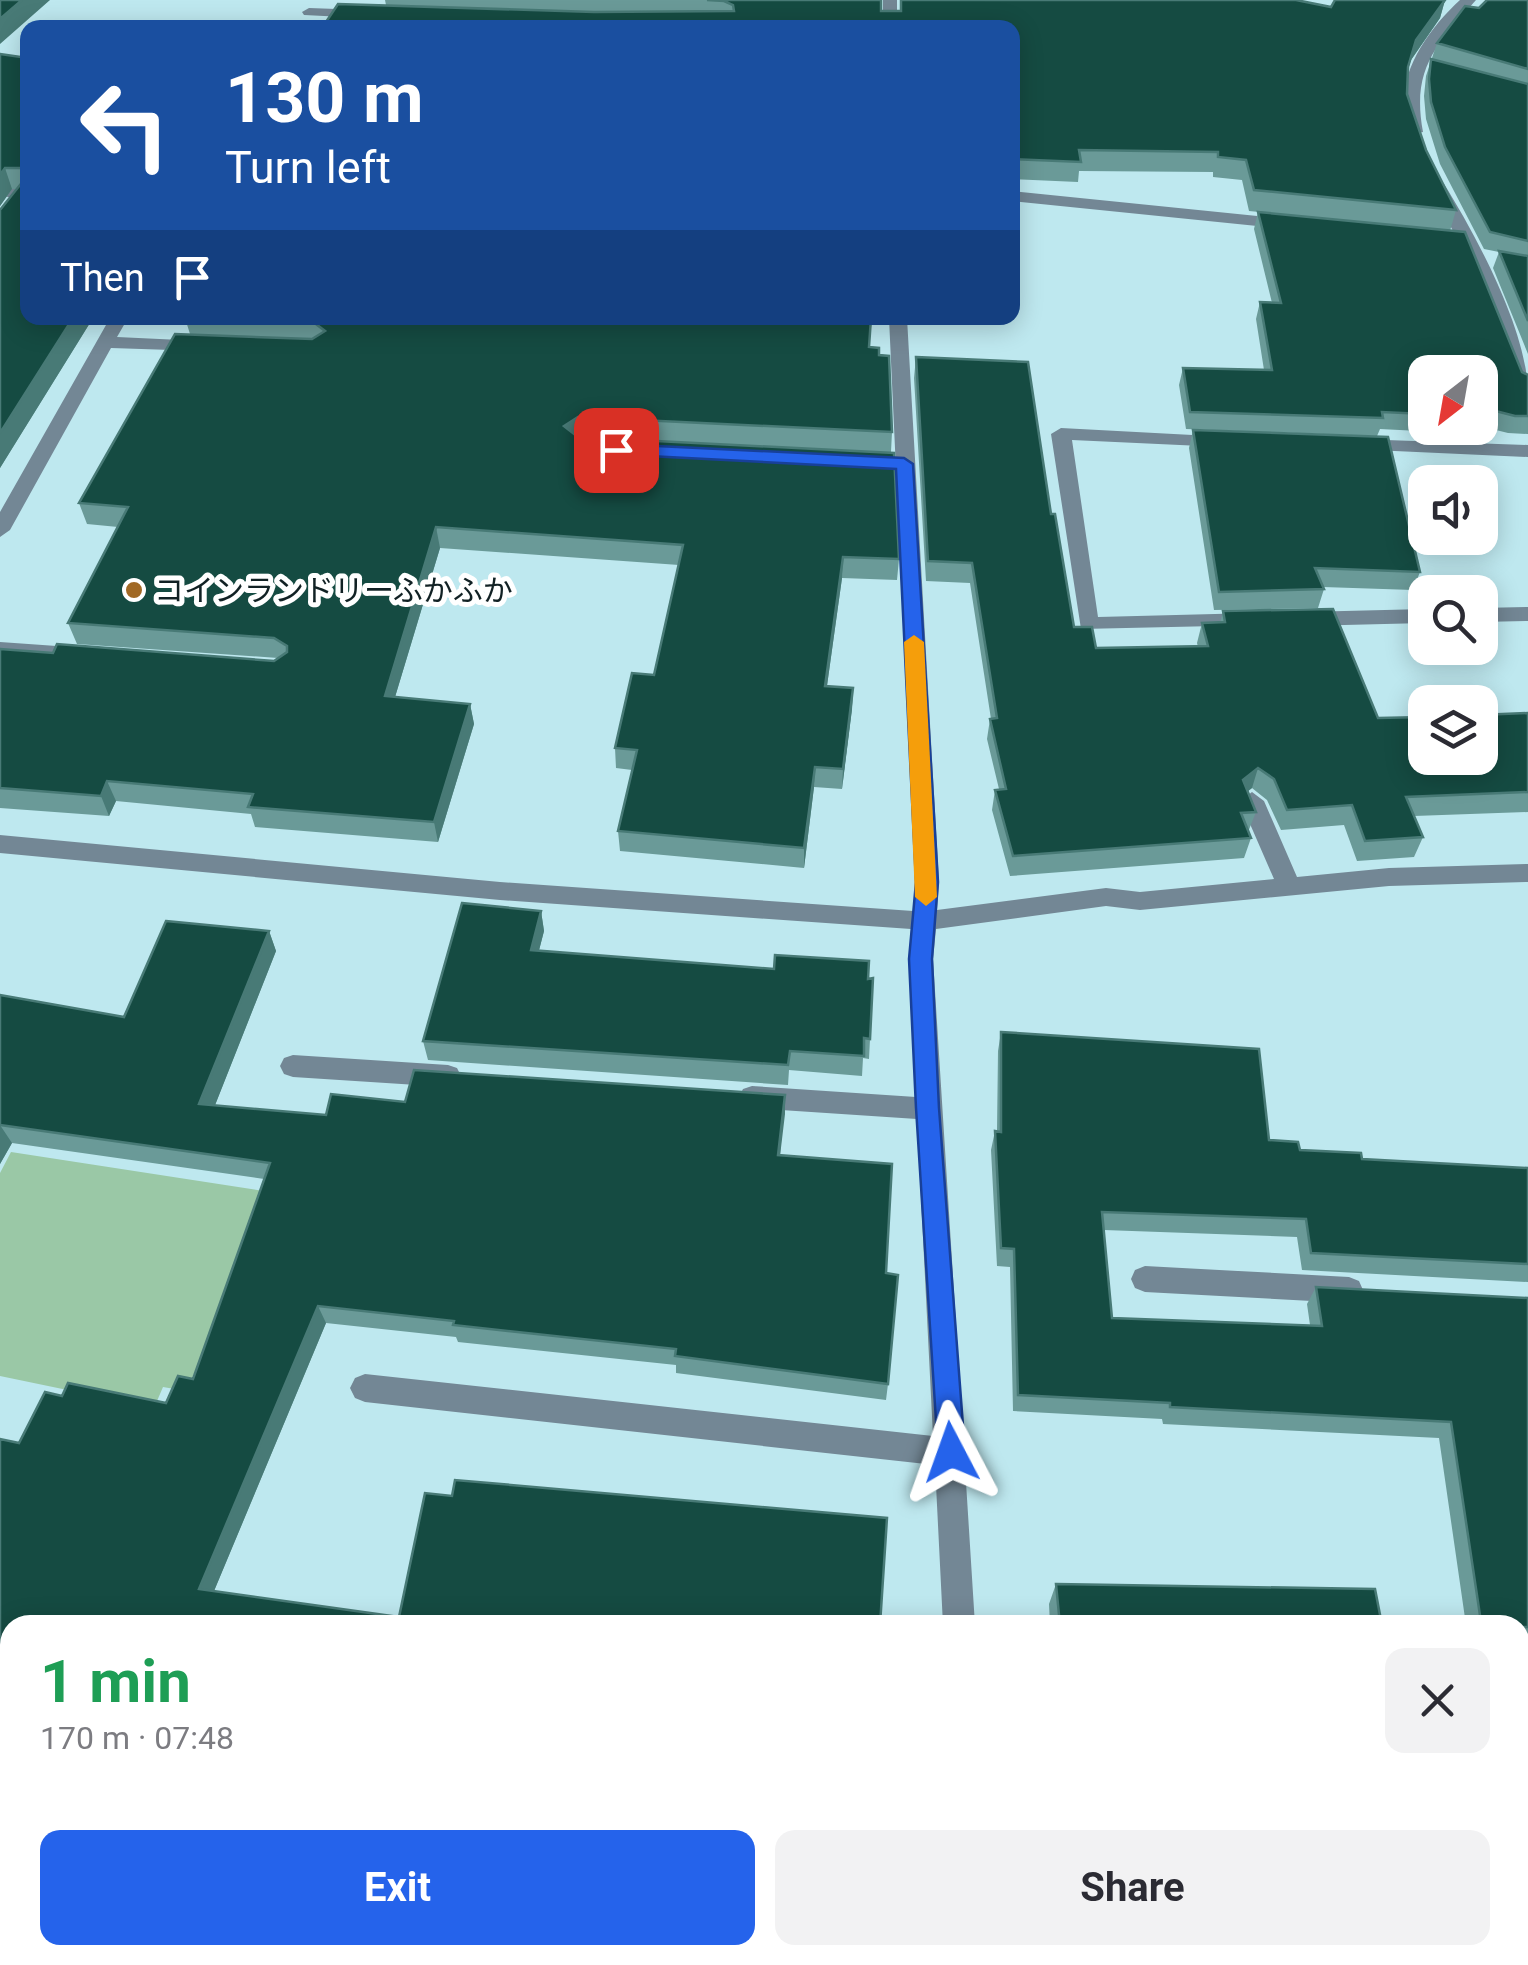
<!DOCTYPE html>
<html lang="en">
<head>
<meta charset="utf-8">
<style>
	body { margin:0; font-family:Roboto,"Noto Sans JP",sans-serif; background:#f2f2f3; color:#2b2b33; height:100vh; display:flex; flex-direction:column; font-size:38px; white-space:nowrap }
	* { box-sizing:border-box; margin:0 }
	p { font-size:32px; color:#7c7c81 }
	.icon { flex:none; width:55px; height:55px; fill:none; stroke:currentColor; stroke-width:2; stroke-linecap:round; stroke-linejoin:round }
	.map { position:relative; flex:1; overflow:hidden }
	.side { position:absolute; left:0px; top:1615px; width:1530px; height:350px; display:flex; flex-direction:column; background:#fff; border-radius:30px 30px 0 0; box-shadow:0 5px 25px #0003 }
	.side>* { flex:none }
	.hud { position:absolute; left:20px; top:20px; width:1000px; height:305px; border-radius:20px; box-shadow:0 5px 25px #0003; background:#1a4fa0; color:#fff; overflow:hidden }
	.needle { width:65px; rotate:211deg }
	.tools { position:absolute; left:1408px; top:355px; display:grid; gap:20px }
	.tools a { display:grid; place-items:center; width:90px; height:90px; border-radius:20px; background:#fff; box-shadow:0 5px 25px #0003; font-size:50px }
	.pin { position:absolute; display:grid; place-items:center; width:85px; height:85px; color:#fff; margin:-42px; border-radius:20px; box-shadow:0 5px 15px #0006 }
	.me { position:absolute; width:110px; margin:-55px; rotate:356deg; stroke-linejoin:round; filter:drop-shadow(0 0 8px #0008) }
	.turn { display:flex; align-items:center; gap:35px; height:210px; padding:0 40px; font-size:45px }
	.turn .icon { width:130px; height:130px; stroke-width:2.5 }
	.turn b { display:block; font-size:70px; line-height:85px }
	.then { display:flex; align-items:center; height:95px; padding:0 40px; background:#0003; gap:20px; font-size:38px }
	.round { display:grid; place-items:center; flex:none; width:105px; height:105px; border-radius:20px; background:#f2f2f3 }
	.headline { display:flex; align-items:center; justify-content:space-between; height:170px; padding:0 40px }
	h1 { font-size:60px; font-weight:700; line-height:75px; color:#1e9e55 }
	.button { display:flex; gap:20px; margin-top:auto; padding:20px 40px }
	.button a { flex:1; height:115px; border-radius:20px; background:#2563eb; color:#fff; font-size:40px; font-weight:700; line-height:115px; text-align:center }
	.button a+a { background:#f2f2f3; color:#2b2b33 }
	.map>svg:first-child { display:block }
	.green { fill:#9ac8a6 }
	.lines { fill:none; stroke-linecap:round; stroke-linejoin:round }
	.minor { fill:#738795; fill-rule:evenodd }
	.wall { fill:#6a9a98 }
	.shaded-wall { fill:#487a76 }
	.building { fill:#154b42; stroke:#487a76; stroke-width:2.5 }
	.route { fill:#2563eb; stroke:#184099; stroke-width:2.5 }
	.slow { fill:#f59e0b }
	.poi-dot { fill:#a16925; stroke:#fff; stroke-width:4 }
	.labels { text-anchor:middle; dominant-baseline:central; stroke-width:10; stroke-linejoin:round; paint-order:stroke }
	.poi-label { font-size:30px; fill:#112124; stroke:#fff; text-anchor:start }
</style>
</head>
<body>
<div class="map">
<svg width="1528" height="1965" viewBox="0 0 1528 1965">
	<rect width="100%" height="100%" fill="#bee8ef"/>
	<!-- green -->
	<path class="green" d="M11,1152L277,1193L186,1391L163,1387L154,1408L0,1376V1173Z"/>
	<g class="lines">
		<!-- minor -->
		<path class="minor" d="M883,0H897V28H883Z
			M1460,0H1476C1437,44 1411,68 1423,132L1409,135C1389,85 1424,33 1460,0Z
			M309,8L364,10L371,14L364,18L304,15L302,12Z
			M1432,184H1444C1477,237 1528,332 1528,394L1519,388L1467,257L1430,188Z
			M0,185L28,192V202L0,195Z
			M1012,191L1288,219L1296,224L1288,229L1012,201Z
			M110,318H128L117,337L202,341L211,346L202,351L111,348L10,530L0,537V512Z
			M889,318H907L939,882L937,910L1106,888L1140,892L1274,879L1240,801L1252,792L1264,801L1297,877L1389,868L1528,864V882L1389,886L1140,910L1106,906L936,929L933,959L975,1625H943L935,1465L365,1402L355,1398L350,1388L355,1378L365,1374L933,1436L917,1119L752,1108L743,1105L739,1097L743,1089L752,1086L916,1097L909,959L911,929L500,900L0,853V835L500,882L913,911L915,882Z
			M1061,428L1230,437V445L1223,447L1072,440L1098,617L1254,613L1265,620L1261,625L1081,629L1051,434Z
			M1358,439L1528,445V457L1351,449L1348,445Z
			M1528,607V621L1480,622V608Z
			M1425,609V623L1304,626L1293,619L1304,612Z
			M0,642L85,648L96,655L85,662L0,656Z
			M293,1055L448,1065L457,1068L461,1076L457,1084L448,1087L293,1077L284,1074L280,1066L284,1058Z
			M1145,1266L1349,1277L1359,1281L1363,1290L1359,1299L1349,1303L1145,1292L1135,1288L1131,1279L1135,1270Z
			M1520,1688L1528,1689V1721L1520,1720Z
			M956,1955H992V1965H956Z
			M1464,1955H1500L1502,1965H1466Z"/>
	</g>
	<!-- wall -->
	<path class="wall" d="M385,0H881V11H900V0H1296L1331,7L1445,0L1440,18L1411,60L1408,69L1407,94L1426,150L1456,210L1450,231L1249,211L1242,180L1213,177V172L1079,171L1078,182L1012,179V28L386,5Z
		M1528,0V354L1493,268L1499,252L1484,249L1440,164L1426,119L1424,96L1426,76L1437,43L1479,8Z
		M0,54L28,58V318H93L0,468V210L17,189H12L0,206Z
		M1258,212L1528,375V434L1508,433L1480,426V372H1425V414L1419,431L1380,429L1377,436L1186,429L1179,385L1183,368L1264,370L1256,319L1260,302L1272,303L1254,229Z
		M185,318H872L869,348L879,355L892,432L891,452L899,559L897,580L842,578L827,686L853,688L852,709L842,789L814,787L804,868L620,851L618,831L632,770L616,768L615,748L654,675L679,565L440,548L395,697L470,704L474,724L438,842L255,827L251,814L116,801L109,816L0,808V649L53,653L274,661L278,658L77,644L68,623L118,527L87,524L79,503L190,334Z
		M916,357L1051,514L1074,627L1096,648L1198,647L1197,643L1202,623H1220L1223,611L1378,718L1528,713V812L1414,816L1423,837L1414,857L1357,861L1344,825L1281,830L1267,800L1252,788L1247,792L1256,812L1248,832L1251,838L1244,858L1010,876L992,810L995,790L999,789L987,739L990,719H991L970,583L926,581L914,378Z
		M1193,430L1420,572L1413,590L1323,587L1324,589L1318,608L1214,610L1189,448Z
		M541,911L544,931L539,950L868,979L870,1039L869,1059L863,1058L862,1076L789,1070L788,1085L428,1060L423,1041Z
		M269,931L276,951L215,1105L326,1115L405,1102L785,1095L780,1155L886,1273L888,1384L886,1400L676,1373V1365L458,1342L456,1337L326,1323L214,1591L399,1617L880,1625H10V1742L0,1741V1439L19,1443L62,1396L166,1403L193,1379L264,1179L12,1143L0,1164V995L124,1017Z
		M1001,1032L1269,1140L1300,1150L1362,1159L1528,1168V1282L1302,1270L1297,1237L1104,1230L1112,1318L1310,1325L1307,1304L1316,1287L1528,1298V1642L1520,1641V1625H1466L1439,1438L1163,1424L1162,1419L1013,1411L1010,1267L997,1266L991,1150L995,1131H997L998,1051Z
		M1056,1584L1382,1625H1050L1049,1604Z
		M1080,1955H1316L1315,1965H1081Z"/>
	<!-- shaded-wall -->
	<path class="shaded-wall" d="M22,0H50L0,44V19Z
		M1445,0L1440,18L1411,60L1416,40Z
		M5,168L12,189L0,206V175Z
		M73,318H93L0,468V433Z
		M578,417L580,438L564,426Z
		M436,527L440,548L389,717L385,696Z
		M843,557L842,578L824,707L825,686Z
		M853,688L852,709L842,789L843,769Z
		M470,704L474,724L438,842L434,822Z
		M815,767L814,787L804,868V848Z
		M1258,768L1252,788L1236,800L1243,780Z
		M107,781L116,801L109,816L101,796Z
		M541,911L544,931L534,970L531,950Z
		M269,931L276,951L208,1123L199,1104Z
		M785,1095V1114L778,1173V1155Z
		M0,1125L12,1143L0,1164Z
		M318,1306L326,1323L209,1603L199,1589Z"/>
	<!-- building -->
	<path class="building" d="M0,0H22L0,19Z
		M707,0H881V11H901V0H1296L1331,7L1335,0H1445L1416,40L1408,67L1407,94L1426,150L1456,210L1254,190L1246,160L1218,157V152L1079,150L1081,162L1012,159V28H322L338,4L594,12L734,11L733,5L724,1Z
		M1487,0H1528V69L1437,43L1465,6L1479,8Z
		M163,22L234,28H159Z
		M0,54L28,58V318H73L0,433V210L24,180L22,168H5L0,175Z
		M1431,59L1528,84V241L1490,232L1445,147L1431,102L1429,79Z
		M1258,212L1465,232L1522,372L1528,375V416H1515L1480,407V372H1425V414L1382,412L1383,418L1190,412L1183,368L1272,370L1260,302L1281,303Z
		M1499,251L1528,256V321Z
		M224,318H871L869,347L879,348V355L889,356L892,432L578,417L564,426L578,437L894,453L899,559L843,557L825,686L853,688L843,769L815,767L804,848L618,831L637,750L615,748L632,673L654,675L683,545L436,527L385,696L470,704L434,822L248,807L253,794L107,781L101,796L0,788V649L53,653L57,644L274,661L287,652V646L274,638L68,623L128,507L79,503L175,334L312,339L325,331L312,321Z
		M916,357L1028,362L1051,514H1055L1074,627H1092L1096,648L1208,646L1202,623L1225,622L1223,611L1333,609L1378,718L1425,717V758H1480V715L1528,713V792L1406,797L1423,837L1365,841L1352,805L1287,810L1274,779L1258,768L1243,780L1256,812L1241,813L1251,838L1013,856L995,790L1006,789L990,719L997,718L972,563L928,561Z
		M1193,430L1388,437L1420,572L1315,568L1324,589L1219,592Z
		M462,903L541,911L531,950L774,969L775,955L869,961L868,979L873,978L870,1039L864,1038V1056L790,1051L788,1065L423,1041Z
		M166,921L269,931L199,1104L326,1115L331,1094L405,1102L414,1070L785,1095L778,1155L892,1164L886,1273L898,1275L888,1384L675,1356L676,1349L453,1325L454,1321L318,1306L199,1589L399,1617L425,1493L452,1496L455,1480L887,1518L880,1625H10V1733L0,1731V1439L19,1443L45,1392L62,1396L68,1383L166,1403L178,1376L193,1379L270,1163L0,1125V995L124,1017Z
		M1001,1032L1259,1049L1269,1140L1298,1142L1300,1150L1361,1153L1362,1159L1528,1168V1264L1311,1253L1306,1219L1102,1212L1112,1318L1322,1326L1316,1287L1528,1298V1627H1520V1625L1481,1622L1451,1422L1170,1407V1403L1018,1395L1014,1249L1001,1248L995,1131L1001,1132Z
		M1056,1584L1375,1589L1382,1625H1060Z
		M760,1955H914V1965H759Z
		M1091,1955H1316L1315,1965H1092Z"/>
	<!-- route -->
	<path class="route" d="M616,444L904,458L913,464L938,882L932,959L939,1108L965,1452L961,1461L951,1465L942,1461L938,1452L916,1108L909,959L916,882L896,469L610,454V446Z"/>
	<!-- slow -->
	<path class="slow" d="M914,635L924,642L937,897L926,906L915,897L904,642Z"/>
	<!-- markers -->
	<circle class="poi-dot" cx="134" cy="590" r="10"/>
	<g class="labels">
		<!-- poi labels -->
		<g class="poi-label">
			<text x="154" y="590">コインランドリーふかふか</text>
		</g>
	</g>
</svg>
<div class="tools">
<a><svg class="needle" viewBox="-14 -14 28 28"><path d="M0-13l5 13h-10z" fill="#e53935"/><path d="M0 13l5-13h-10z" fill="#7c7c81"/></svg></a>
<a><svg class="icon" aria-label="sound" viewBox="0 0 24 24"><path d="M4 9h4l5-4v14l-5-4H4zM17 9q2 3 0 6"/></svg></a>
<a><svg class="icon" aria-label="search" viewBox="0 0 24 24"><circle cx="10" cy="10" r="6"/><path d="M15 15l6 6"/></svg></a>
<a><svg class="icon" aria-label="layers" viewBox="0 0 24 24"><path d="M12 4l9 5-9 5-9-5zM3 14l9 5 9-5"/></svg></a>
</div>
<div class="pin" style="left:616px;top:450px;background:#d93025"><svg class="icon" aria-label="arrive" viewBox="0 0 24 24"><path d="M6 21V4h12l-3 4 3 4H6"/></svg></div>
<svg class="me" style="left:951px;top:1452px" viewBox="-20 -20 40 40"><path d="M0-17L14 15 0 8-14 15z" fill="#2563eb" stroke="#fff" stroke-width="4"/></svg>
<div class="hud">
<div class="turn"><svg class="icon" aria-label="left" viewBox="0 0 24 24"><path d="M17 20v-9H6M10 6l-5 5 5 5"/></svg><div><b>130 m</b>Turn left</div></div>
<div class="then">Then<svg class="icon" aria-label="arrive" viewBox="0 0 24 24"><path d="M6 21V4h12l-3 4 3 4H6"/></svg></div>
</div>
<section class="side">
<div class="headline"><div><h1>1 min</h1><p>170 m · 07:48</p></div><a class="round"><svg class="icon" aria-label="close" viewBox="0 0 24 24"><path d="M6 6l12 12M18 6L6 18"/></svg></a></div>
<div class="button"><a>Exit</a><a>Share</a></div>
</section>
</div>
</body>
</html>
